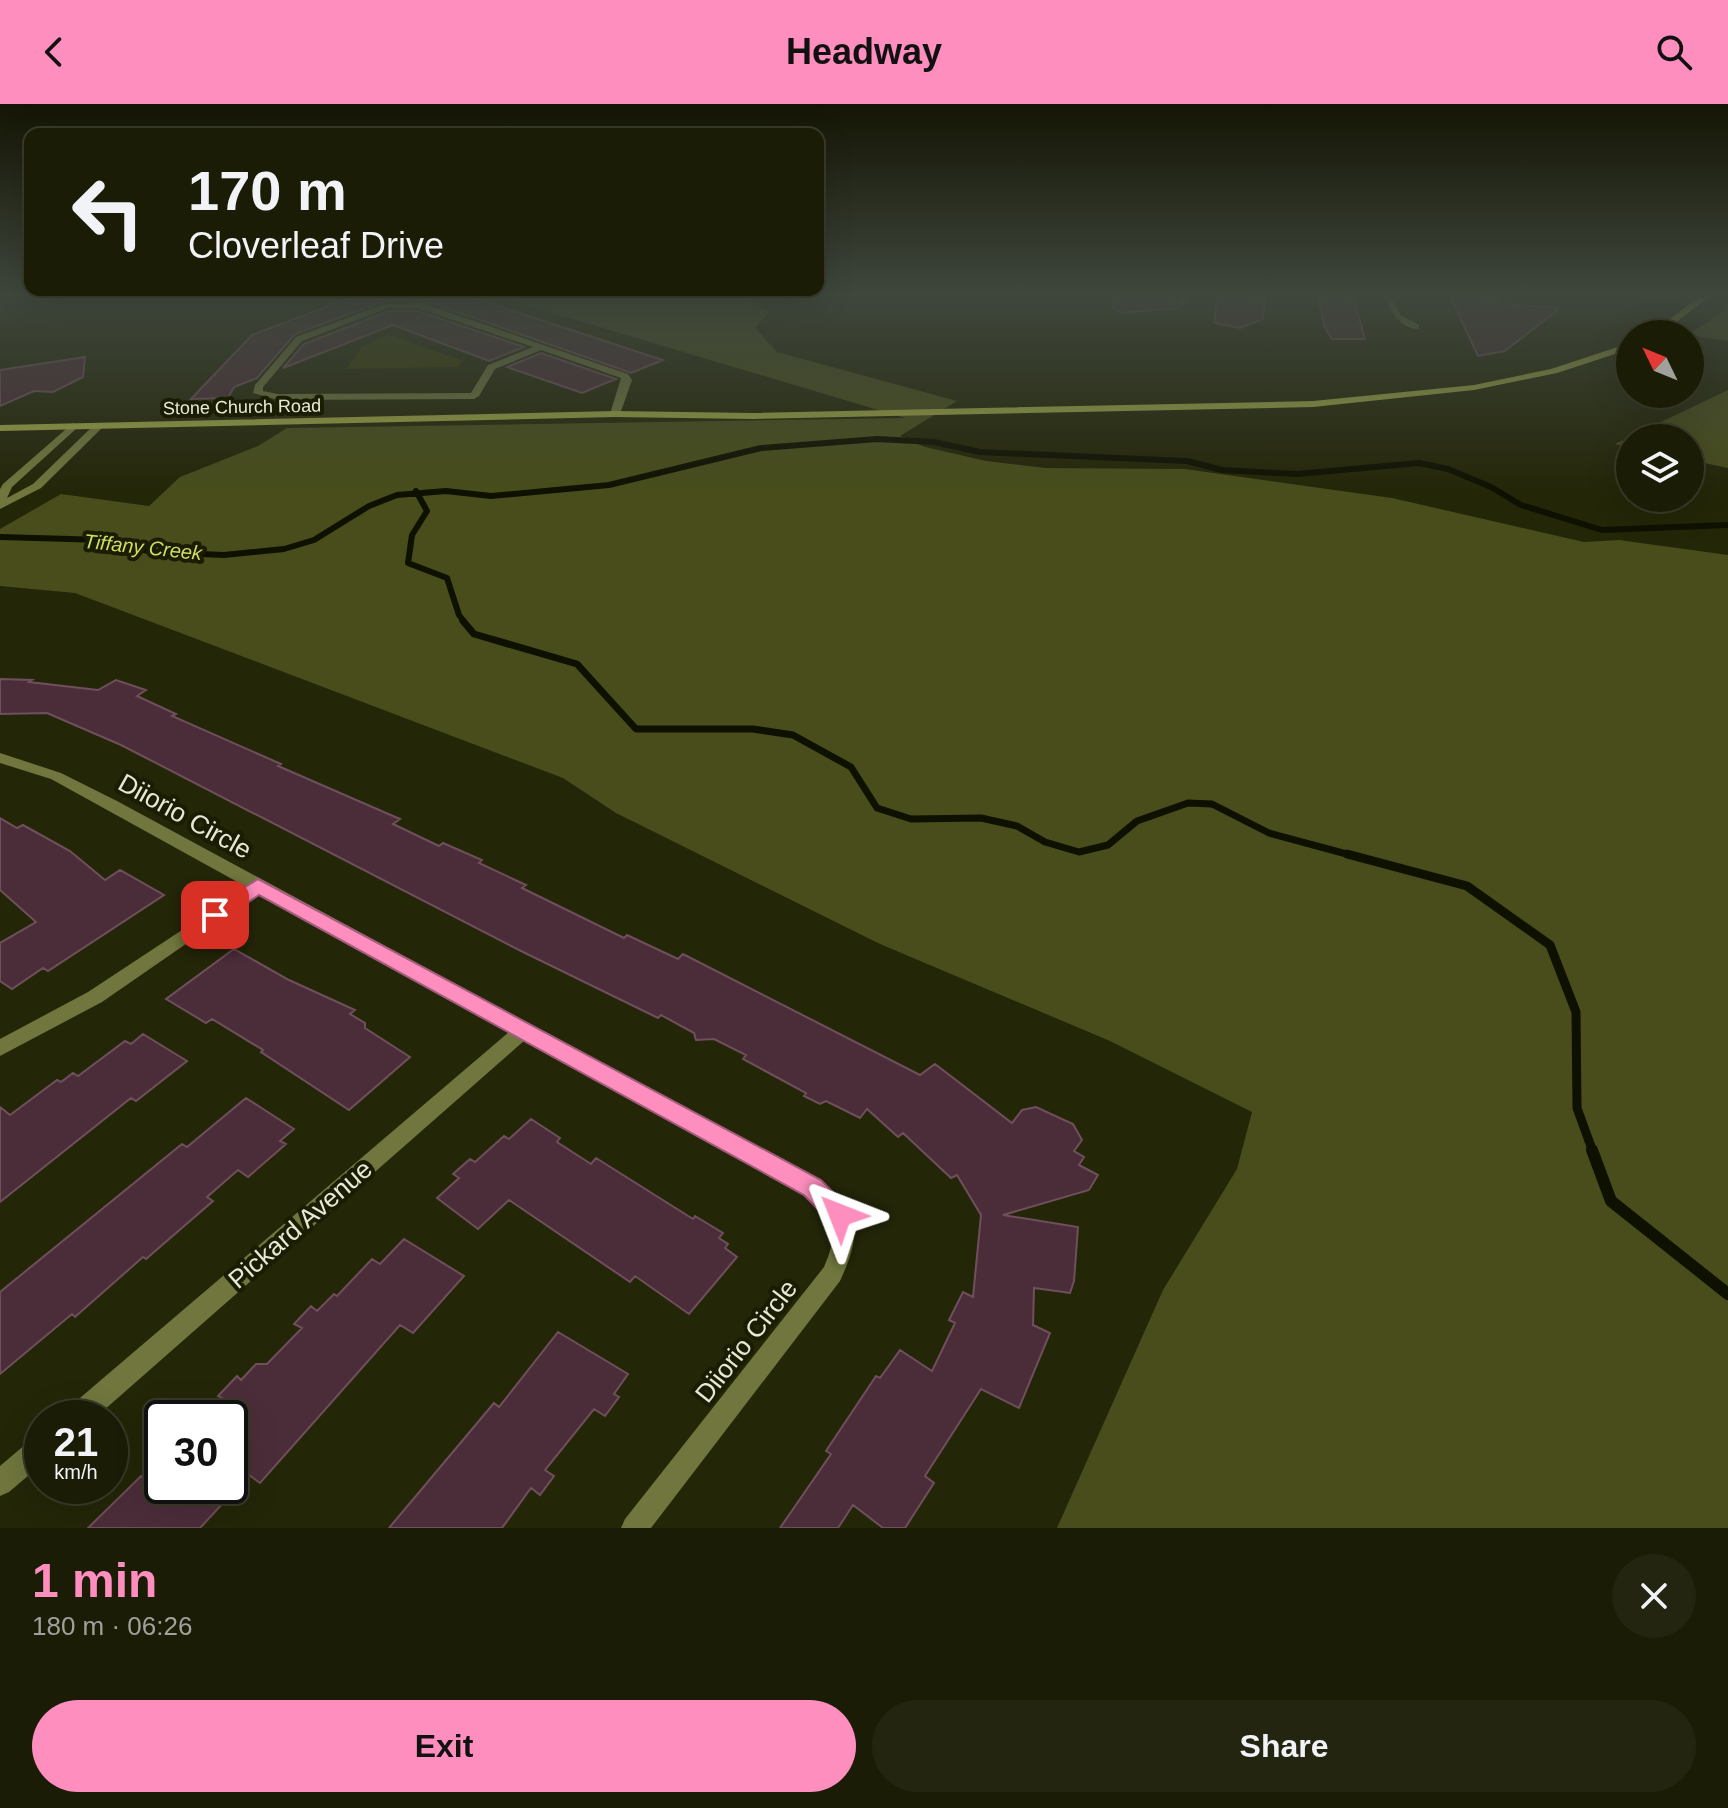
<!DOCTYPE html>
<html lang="en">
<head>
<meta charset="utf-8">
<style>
	body { margin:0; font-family:Arial,sans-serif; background:#242510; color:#f1f3f6; height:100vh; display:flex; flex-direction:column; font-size:30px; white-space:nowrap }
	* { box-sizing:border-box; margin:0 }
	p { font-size:26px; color:#a0a19b }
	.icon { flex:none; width:44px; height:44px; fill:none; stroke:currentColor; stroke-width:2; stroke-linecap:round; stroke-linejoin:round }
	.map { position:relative; height:1424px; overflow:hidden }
	.panel { display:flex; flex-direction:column; background:#1b1c06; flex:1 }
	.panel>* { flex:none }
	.hud { position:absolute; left:24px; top:24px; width:800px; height:168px; border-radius:16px; box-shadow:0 8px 32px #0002,0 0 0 2px #393a28; background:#1b1c06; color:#f1f3f6; overflow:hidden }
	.needle { width:52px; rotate:313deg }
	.tools { position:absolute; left:1616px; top:216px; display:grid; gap:16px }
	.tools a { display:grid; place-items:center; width:88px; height:88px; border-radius:50%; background:#1b1c06; box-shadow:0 8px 32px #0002,0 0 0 2px #393a28; font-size:40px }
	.speed { position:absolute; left:24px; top:1296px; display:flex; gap:16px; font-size:40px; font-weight:700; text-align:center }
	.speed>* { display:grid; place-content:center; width:104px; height:104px; border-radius:50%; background:#1b1c06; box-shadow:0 8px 32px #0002,0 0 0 2px #393a28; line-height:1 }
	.speed small { font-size:20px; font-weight:400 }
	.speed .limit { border:4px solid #111; border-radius:12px; background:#fff; color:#111 }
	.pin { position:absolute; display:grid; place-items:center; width:68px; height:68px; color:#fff; margin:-34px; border-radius:16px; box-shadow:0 4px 12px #0006 }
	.me { position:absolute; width:88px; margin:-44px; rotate:315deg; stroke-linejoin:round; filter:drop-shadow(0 0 6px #0008) }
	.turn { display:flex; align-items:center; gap:28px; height:168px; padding:0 32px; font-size:36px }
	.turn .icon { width:104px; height:104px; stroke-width:2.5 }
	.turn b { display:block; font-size:56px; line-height:68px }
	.round { display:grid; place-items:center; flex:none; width:84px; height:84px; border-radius:42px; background:#242510 }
	.overview { display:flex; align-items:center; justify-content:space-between; height:136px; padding:0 32px }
	h1 { font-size:48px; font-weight:600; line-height:60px; color:#fd8ebe }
	.primary-button { display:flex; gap:16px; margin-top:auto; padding:16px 32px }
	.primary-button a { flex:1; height:92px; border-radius:48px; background:#fd8ebe; color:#111; font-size:32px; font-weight:600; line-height:92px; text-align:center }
	.primary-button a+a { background:#242510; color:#f1f3f6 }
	header { display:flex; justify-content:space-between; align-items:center; height:104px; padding:0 32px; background:#fd8ebe; color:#111; font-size:36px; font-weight:600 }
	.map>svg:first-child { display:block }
	.green { fill:#363a00 }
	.forest { fill:#484d1b }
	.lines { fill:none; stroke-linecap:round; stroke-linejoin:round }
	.stream-far3 { stroke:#0f1100; stroke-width:6 }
	.stream-far2 { stroke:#0f1100; stroke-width:7 }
	.stream-far1 { stroke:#0f1100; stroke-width:9 }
	.stream { stroke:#0f1100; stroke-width:12 }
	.building { fill:#4b2d39; stroke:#6f4f5c; stroke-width:2 }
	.minor { fill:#70763d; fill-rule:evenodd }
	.tertiary { fill:#70763d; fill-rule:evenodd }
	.secondary { fill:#9ca544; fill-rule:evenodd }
	.route { fill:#fd8ebe; stroke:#a45c7c; stroke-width:2 }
	.labels { text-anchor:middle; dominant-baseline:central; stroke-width:8; stroke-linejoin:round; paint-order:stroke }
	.far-street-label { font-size:18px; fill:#e6e9d7; stroke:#1a1d01 }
	.far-water-label { font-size:20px; font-style:italic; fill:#d1dd60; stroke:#1a1d01 }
	.near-street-label { font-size:26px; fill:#e6e9d7; stroke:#1a1d01 }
</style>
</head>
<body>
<header><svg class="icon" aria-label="back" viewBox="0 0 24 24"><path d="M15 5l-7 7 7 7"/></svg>Headway<svg class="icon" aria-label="search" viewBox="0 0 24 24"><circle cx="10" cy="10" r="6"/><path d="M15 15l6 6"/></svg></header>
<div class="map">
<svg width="1728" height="1424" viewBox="0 0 1728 1424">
	<rect width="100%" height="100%" fill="#242608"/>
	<!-- green -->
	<path class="green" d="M388,231L463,257L457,263L346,265L362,243Z"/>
	<!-- forest -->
	<path class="forest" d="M497,189H726L748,196L769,208L755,224L777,248L957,297L900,332L925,343L986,357L1046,364L1185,365L1392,394L1584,438L1619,436L1728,451V1424H1057L1163,1186L1237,1065L1252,1008L1110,937L880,840L616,709L563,674L75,489L0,482V425L61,390L149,402L180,373L258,342L287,324L905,314L526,201Z
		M1728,205V237L1690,231L1689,230Z
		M1728,286V364L1690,356V334H1630V343L1615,340Z"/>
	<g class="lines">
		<!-- stream-far3 -->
		<path class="stream-far3" d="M416,387L427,407L412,431L408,459L447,474L459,511L465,519
			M0,433L104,436L152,448L224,451L284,445L314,436L369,402L397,391L446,387L491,392L609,381L761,344L877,335L934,338L980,348L1187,357L1222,366L1297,370L1419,359L1448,365L1491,383L1521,401L1602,426L1728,421"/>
		<!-- stream-far2 -->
		<path class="stream-far2" d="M463,517L474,530L577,560L636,625H753L793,631L851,663L877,704L911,715L981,714L1017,722L1045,738L1079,748L1108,741L1137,717L1188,699L1212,700L1269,729L1354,752"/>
		<!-- stream-far1 -->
		<path class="stream-far1" d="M1347,750L1467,782L1550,841L1576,908L1577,1004L1593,1048"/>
		<!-- stream -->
		<path class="stream" d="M1592,1046L1611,1097L1728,1190"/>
	</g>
	<!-- building -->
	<path class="building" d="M363,189H387L409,195L426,189H458L663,256L631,269L423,196L384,197L295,230L257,274L234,283L228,294L191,295L252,231Z
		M1116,189H1177L1175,201L1178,204L1121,209L1113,203Z
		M1218,189H1254V194L1265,195L1263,215L1240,224L1214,219Z
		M1320,189H1348L1349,194L1354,195L1365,235H1332L1324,222L1318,192L1321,193Z
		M1449,190L1495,192L1501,200L1560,204L1505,247L1478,252Z
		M389,207H418L524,243L489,257L393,221L283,264L304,240Z
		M541,249L616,275L582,289L507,263Z
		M85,253L83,273L53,288L34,287L0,302V266Z
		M0,575L32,576L29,578L98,586L116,576L146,586L137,592L176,610L172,612L281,660L278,662L400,715L393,720L439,742L443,739L482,756L479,759L526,781L522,784L624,834L627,831L678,855L683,850L920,971L935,960L1012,1019L1022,1006L1036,1003L1073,1020L1082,1036L1074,1047L1084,1053L1079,1061L1098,1071L1089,1086L1003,1111L1078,1123L1074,1177L1070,1189L1034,1184L1033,1221L1050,1229L1019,1304L981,1285L925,1372L934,1379L905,1424H883L853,1401L838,1424H780L831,1350L826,1347L876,1272L880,1274L900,1246L932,1267L955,1219L949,1216L963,1188L973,1193L981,1111L957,1071L951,1074L903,1029L898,1033L867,1005L860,1014L826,997L820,1000L804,992L806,989L743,955L746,951L714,935L696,936L694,929L661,911L658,914L521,847L121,641L47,609L0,610Z
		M0,714L17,724L23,721L70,747L105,776L120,766L164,791L48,867L43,864L12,885L0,877V839L36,818L0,786Z
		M234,845L289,876L355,906L350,910L365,919V924L410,953L349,1006L261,948L263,946L212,915L206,919L166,895Z
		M143,930L187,957L136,997L131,994L0,1098V1003L10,1011L57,976L61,978L73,969L78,972L125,937L131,940Z
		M246,994L294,1025L280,1037L286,1040L248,1073L238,1066L207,1093L213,1097L146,1155L143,1153L75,1213L72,1210L0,1270V1188L182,1040L187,1043Z
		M531,1015L560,1034L557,1038L591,1060L596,1054L693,1115L695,1112L723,1129L719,1134L728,1140L725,1144L737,1153L689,1210L635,1172L630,1178L509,1096L478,1125L437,1094L459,1074L453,1070L470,1055L475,1058L504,1032L509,1035Z
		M404,1135L464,1172L413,1229L400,1221L260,1379L249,1371L200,1424H88L141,1372L149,1379L162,1364V1382H230V1314H203L222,1294L218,1292L237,1272L241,1276L256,1260H267L302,1224L294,1220L311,1202L317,1207L334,1190L337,1192L372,1155L380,1160Z
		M558,1228L628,1270L614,1290L619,1293L605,1312L594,1305L545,1366L554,1372L540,1391L531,1384L502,1424H389L494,1299L499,1303Z"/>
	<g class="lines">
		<!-- minor -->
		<path class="minor" d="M1183,189H1191L1186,200L1182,202L1178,200Z
			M1382,189H1390L1401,211L1419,221V225C1398,224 1391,207 1382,189Z
			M422,199L628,270L632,276L620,310L615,313L610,310L621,274L541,246L495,265L479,292L474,295L278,296L253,289L255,281L296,233L384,200ZM388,204H418L533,243L488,261L471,289L278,290L263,287V283L302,237Z
			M0,649L61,669L117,697L820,1077C860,1113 862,1129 840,1177L651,1424H621L625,1415L824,1163C840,1126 833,1116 804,1091L525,936L95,1314H63L67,1305L509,928L51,675L0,659Z
			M42,1330V1360L9,1388L0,1392V1362L33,1334Z"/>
		<!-- tertiary -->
		<path class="tertiary" d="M73,319L78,322L77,324L12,383L7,394L33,380L95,320L104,322L41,384L0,405V385L3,380Z
			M258,776L264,778L267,782L264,786L102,898L0,952V935L88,888Z"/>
		<!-- secondary -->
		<path class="secondary" d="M1704,189H1714L1661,230H1651Z
			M1630,239V245L1557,269L1474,286L1313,303L753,315L615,313L0,327V321L615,307L753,309L1313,297L1474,281L1551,265Z"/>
	</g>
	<!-- sky -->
	<linearGradient id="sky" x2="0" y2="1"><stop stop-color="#141504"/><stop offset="0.49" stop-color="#3f473d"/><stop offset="1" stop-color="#3f473d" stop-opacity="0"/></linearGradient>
	<rect width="1728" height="389" fill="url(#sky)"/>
	<!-- route -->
	<path class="route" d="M258,775L821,1076L849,1104L852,1111L849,1119L840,1123L831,1119L804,1091L259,791L222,816H208L205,811L208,806Z"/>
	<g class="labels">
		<!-- far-street labels -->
		<g class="far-street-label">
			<text transform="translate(242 303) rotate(-1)">Stone Church Road</text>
		</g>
		<!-- far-water labels -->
		<g class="far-water-label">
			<text transform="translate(143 443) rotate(6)">Tiffany Creek</text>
		</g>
		<!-- near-street labels -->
		<g class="near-street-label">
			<text transform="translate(185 712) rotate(29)">Diiorio Circle</text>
			<text transform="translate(300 1120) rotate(-41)">Pickard Avenue</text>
			<text transform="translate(746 1237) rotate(-52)">Diiorio Circle</text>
		</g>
	</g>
</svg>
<div class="tools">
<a><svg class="needle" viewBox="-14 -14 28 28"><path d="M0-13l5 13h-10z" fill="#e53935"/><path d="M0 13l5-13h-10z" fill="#a0a19b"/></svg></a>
<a><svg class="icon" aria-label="layers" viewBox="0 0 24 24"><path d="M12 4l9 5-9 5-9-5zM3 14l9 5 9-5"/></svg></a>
</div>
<div class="speed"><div>21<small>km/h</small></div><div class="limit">30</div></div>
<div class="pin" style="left:215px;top:811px;background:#d93025"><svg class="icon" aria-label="arrive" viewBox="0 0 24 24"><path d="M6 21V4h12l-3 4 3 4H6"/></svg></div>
<svg class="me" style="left:840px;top:1111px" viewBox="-20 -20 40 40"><path d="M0-17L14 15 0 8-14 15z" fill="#fd8ebe" stroke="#fff" stroke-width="4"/></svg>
<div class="hud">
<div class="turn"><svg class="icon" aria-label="left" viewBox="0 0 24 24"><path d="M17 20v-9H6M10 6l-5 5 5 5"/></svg><div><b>170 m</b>Cloverleaf Drive</div></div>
</div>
</div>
<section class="panel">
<div class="overview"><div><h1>1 min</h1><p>180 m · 06:26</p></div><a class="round"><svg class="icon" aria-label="close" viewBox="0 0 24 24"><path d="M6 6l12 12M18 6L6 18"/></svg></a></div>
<div class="primary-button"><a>Exit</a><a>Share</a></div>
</section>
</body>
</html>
